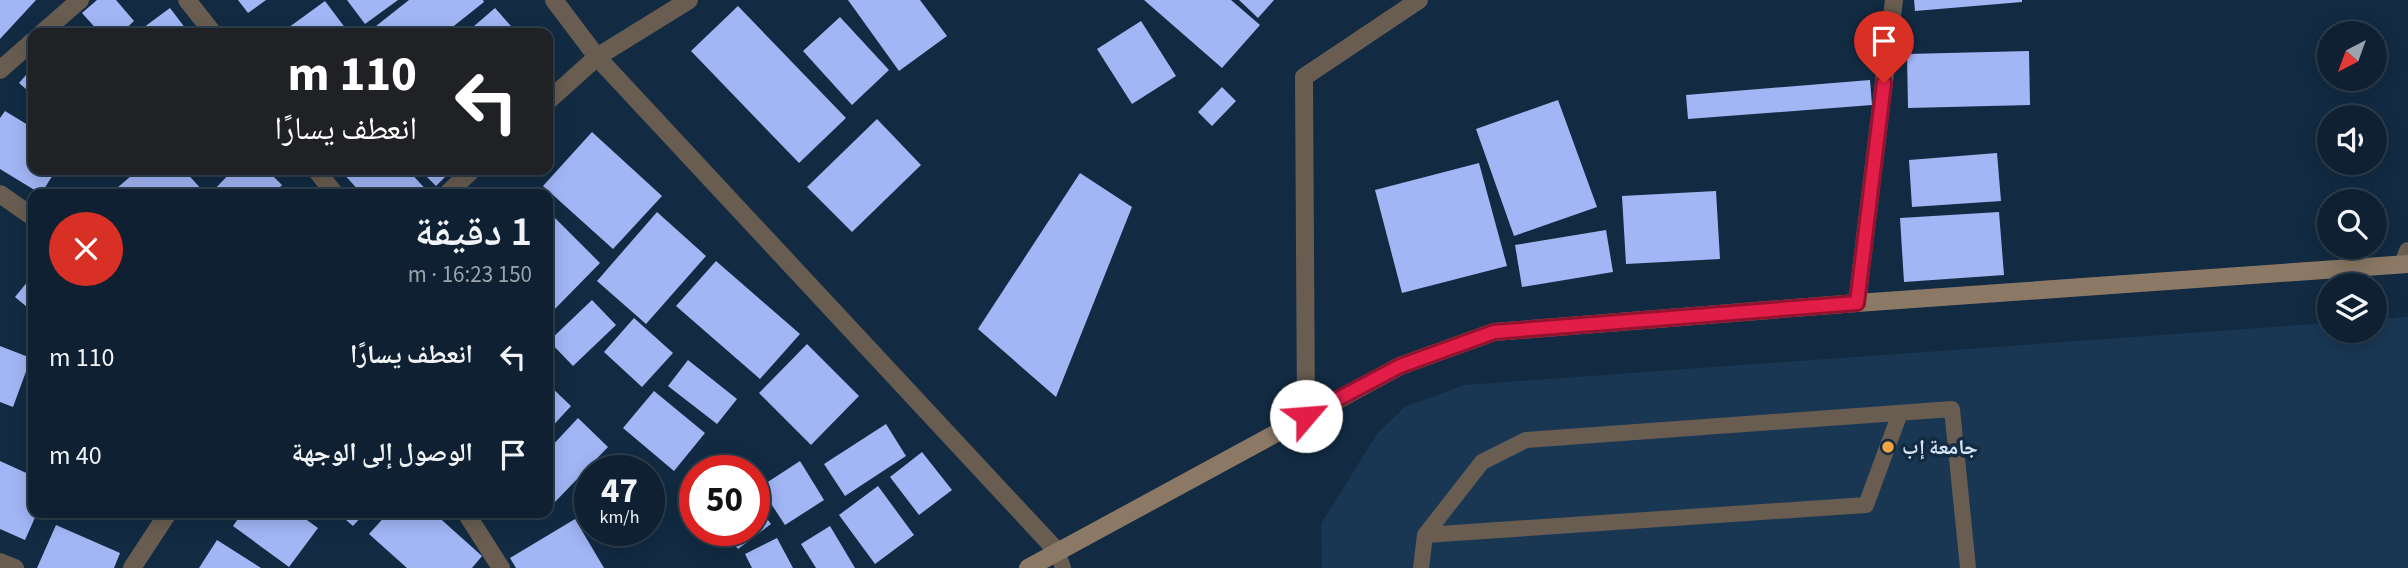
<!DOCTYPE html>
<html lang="ar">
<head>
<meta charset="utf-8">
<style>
	body { margin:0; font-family:"Source Sans 3","Noto Naskh Arabic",sans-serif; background:#1c2d3e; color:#f1f3f6; direction:rtl; height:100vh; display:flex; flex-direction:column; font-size:26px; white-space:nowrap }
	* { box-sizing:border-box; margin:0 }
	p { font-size:23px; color:#9ba3ac }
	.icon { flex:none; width:38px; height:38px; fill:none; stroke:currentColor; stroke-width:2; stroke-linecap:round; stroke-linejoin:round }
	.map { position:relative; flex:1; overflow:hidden; direction:ltr }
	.side { position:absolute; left:28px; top:189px; width:525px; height:329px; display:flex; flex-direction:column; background:#0e2032; border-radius:14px; box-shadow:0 4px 18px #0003,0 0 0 2px #2e3e4d; direction:rtl }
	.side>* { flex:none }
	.hud { position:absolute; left:28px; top:28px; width:525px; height:147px; border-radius:14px; box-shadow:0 4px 18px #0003,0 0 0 2px #2e3e4d; direction:rtl; background:#202124; color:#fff; overflow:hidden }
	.needle { width:46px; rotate:221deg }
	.controls { position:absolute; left:2317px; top:21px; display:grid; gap:14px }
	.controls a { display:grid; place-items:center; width:70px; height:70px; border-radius:50%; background:#0e2032; box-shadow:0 4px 18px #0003,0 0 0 2px #2e3e4d; font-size:35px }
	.speed { position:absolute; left:574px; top:455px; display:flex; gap:14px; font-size:35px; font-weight:700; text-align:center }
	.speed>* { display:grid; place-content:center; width:91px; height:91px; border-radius:50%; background:#0e2032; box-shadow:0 4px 18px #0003,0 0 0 2px #2e3e4d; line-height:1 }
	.speed small { font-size:18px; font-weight:400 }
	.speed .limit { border:10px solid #d22; background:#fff; color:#111 }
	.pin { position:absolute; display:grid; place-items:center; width:60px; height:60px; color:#fff; margin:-72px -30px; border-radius:50% 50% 50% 0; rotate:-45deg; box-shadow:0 0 7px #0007 }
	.pin .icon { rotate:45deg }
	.me { position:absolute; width:77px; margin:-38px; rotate:63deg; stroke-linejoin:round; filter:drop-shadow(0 0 5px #0008) }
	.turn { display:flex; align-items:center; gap:24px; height:147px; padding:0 21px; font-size:32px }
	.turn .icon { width:91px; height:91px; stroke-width:2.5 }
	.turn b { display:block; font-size:49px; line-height:60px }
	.round { display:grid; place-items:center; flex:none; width:74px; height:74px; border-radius:37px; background:#1c2d3e }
	.summary { display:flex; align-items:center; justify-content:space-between; height:119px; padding:0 21px }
	h1 { font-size:42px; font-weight:600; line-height:52px }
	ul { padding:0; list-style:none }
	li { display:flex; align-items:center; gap:21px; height:98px; padding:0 21px }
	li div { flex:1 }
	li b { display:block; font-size:26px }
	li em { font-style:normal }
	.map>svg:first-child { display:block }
	.built { fill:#193753 }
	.building { fill:#a2b6f6 }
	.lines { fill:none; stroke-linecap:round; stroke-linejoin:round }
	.service { stroke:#685d50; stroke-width:16 }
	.minor { stroke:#685d50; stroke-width:18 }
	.secondary { stroke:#8b7965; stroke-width:18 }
	.route-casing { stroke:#92132f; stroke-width:18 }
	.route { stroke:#e11d48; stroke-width:12 }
	.poi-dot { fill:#f1a540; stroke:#122b43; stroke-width:2.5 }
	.labels { text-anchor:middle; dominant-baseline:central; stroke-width:7; stroke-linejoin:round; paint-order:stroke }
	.poi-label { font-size:21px; font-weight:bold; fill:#d5e3f3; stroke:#122b43; text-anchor:start }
</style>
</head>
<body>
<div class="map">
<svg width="2408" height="568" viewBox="0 0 2408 568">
	<rect width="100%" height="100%" fill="#122b43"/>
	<!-- built -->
	<path class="built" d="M2408,317V568H1322L1321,524L1377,434L1405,407L1464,385L2329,323V331H2375V319Z"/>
	<!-- building -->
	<path class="building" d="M0,0H36L0,39Z
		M97,0H116L134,21L121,33H100L82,13Z
		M238,0H266L248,13Z
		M347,0H398L365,24Z
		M409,0H483L484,2L445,33H373L371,30Z
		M848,0H920L947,36L899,71Z
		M1144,0H1231L1260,25L1222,68Z
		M1239,0H1274L1258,18Z
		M1914,0H2022V2L1915,11Z
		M325,1L349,33H281Z
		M738,6L846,118L799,163L691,51Z
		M170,8L189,33H136Z
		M495,8L517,33H466Z
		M840,17L889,70L852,105L803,51Z
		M1141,21L1176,76L1132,104L1097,49Z
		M2029,51L2030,105L1908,108L1907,54Z
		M33,67V95L19,83Z
		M1870,80L1872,105L1688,119L1686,95Z
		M1222,87L1236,101L1212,126L1198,112Z
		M1558,100L1597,207L1514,236L1476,129Z
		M5,111L33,128V170H56L41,194L0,169V118Z
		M877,119L921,165L852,232L807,187Z
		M592,132L662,196L613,249L543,186Z
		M1997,153L2001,201L1912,207L1909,160Z
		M1479,163L1507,266L1402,293L1375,190Z
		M138,170H184L203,191L200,194H110Z
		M233,170H267L282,185L273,194H210Z
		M340,170H408L430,194H362Z
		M420,170H452L436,186Z
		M1080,173L1132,207L1056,397L978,329Z
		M1716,191L1720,259L1626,264L1622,196Z
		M548,211L600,263L548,316Z
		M657,212L706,256L646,324L597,281Z
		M1999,212L2004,275L1904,282L1900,218Z
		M1606,230L1613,272L1522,287L1515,245Z
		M716,261L800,334L760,379L676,306Z
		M33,275V312L15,297Z
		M592,300L616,325L573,366L549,341Z
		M634,318L673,353L642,387L604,352Z
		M807,344L859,396L811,445L759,393Z
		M0,346L31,358L13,407L0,402Z
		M688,360L737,399L717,424L668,386Z
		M548,384L571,406L548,431Z
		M654,391L705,433L674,471L623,428Z
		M578,418L608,447L554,503L548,497V450Z
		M886,424L906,456L845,496L824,464Z
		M922,452L952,490L919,515L890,477Z
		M0,461L33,476V513H37L25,540L0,529Z
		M800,461L824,500L785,525L760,487Z
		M878,486L914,535L875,564L839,515Z
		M754,502L771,524L738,549L723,530H754Z
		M242,513H297L318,528L289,567L233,526Z
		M338,513H365L353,526Z
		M388,513H434L482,556L472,568H407L369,534Z
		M575,519L604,568H516L510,558Z
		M56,525L120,553L114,568H37Z
		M830,526L855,568H816L801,544Z
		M777,538L793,568H752L745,554Z
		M217,540L261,568H199Z"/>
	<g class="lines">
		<!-- service -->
		<path class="service" d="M1425,535L1866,505L1900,413
			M1057,551L1063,568
			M1421,568L1425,535L1482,462L1526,440L1952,409L1968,568"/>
		<!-- minor -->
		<path class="minor" d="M187,0L213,33
			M554,0L597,57L1057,551
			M42,33L80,0
			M0,70L33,41
			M548,101L597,57L689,0
			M316,170L335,194
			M0,194L33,217
			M447,194L472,170
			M2403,264L2408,251
			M1857,303L1894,0
			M1306,416L1304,77L1419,0
			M466,513L501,568
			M0,562L15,568
			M132,568L168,513"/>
		<!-- secondary -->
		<path class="secondary" d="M1028,568L1400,366L1494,332L1857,303L2408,264"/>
	</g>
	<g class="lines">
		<!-- route casing -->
		<g class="route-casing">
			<path id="route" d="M1306,416L1400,366L1494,332L1857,303L1884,83"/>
		</g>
		<!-- route -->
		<use href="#route" class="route"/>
	</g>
	<!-- markers -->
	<circle class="poi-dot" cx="1888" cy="447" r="7"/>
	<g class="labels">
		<!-- poi labels -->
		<g class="poi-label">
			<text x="1902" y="447">جامعة إب</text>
		</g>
	</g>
</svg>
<div class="controls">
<a><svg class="needle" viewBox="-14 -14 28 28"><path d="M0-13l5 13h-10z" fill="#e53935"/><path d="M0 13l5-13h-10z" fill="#9ba3ac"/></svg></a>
<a><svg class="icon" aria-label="sound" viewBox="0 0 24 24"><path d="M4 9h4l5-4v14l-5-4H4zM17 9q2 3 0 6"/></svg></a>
<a><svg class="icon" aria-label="search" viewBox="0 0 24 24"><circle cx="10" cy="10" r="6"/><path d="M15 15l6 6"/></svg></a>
<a><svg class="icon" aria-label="layers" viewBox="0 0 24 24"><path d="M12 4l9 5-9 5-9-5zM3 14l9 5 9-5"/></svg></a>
</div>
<div class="speed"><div>47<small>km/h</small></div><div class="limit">50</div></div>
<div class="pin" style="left:1884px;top:83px;background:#d93025"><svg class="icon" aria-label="arrive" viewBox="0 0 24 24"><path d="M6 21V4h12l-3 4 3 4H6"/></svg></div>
<svg class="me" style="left:1306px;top:416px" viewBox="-20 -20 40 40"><circle r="19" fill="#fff"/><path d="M0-13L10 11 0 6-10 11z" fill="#e11d48"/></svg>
<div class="hud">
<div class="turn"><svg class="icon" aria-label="left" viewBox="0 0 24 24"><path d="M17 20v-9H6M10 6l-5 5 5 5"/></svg><div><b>110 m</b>انعطف يسارًا</div></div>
</div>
<section class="side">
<div class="summary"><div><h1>1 دقيقة</h1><p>150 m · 16:23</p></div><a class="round" style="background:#d93025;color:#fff"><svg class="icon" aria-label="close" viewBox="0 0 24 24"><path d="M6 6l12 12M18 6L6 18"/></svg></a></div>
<ul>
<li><svg class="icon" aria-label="left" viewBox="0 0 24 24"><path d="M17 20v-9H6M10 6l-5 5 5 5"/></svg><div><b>انعطف يسارًا</b></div><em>110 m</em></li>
<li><svg class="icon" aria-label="arrive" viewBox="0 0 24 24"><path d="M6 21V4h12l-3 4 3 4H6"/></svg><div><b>الوصول إلى الوجهة</b></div><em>40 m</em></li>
</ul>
</section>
</div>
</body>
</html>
